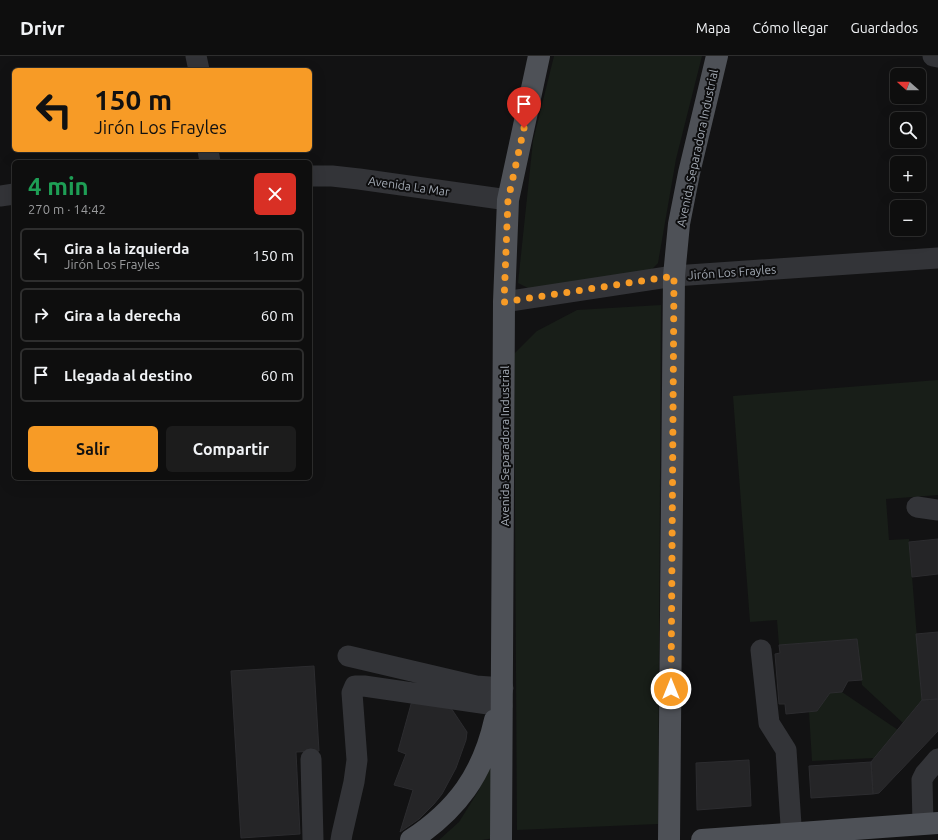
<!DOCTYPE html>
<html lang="es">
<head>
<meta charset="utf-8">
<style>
	body { margin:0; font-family:Ubuntu,sans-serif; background:#1c1c1c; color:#f1f3f6; height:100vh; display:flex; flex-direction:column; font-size:15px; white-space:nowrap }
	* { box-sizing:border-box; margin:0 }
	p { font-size:13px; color:#9b9c9e }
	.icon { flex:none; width:22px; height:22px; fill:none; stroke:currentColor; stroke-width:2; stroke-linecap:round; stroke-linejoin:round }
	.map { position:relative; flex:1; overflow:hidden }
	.side { position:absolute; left:12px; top:104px; width:300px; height:320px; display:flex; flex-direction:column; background:#0e0e0e; border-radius:6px; box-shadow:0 4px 16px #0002,0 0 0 1px #2e2e2e }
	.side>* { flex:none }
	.banner { position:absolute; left:12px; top:12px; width:300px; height:84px; border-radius:6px; box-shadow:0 4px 16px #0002,0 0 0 1px #2e2e2e; background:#f79b26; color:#111; overflow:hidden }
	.needle { width:26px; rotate:291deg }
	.tools { position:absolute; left:890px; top:12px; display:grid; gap:8px }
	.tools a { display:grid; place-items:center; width:36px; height:36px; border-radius:6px; background:#0e0e0e; box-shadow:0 4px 16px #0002,0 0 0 1px #2e2e2e; font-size:20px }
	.pin { position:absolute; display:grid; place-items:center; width:34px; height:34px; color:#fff; margin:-41px -17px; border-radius:50% 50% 50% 0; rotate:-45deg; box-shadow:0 0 4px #0007 }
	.pin .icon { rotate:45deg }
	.me { position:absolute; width:44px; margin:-22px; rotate:0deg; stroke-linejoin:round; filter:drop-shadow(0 0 3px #0008) }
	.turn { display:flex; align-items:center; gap:14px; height:84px; padding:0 16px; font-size:18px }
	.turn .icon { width:52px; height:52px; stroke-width:2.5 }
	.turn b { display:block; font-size:28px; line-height:34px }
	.round { display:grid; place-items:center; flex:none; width:42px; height:42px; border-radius:6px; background:#1c1c1c }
	.summary { display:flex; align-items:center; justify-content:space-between; height:68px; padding:0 16px }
	h1 { font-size:24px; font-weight:700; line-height:30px; color:#1e9e55 }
	.primary-button { display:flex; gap:8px; margin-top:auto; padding:8px 16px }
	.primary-button a { flex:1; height:46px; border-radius:6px; background:#f79b26; color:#111; font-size:16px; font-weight:700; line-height:46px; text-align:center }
	.primary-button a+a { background:#1c1c1c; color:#f1f3f6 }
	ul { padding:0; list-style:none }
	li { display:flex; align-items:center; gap:12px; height:54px; margin:0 8px 6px; padding:0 8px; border:2px solid #2e2e2e; border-radius:6px }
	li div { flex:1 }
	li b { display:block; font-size:15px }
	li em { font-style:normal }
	header { display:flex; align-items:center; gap:24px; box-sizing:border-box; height:56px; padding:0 20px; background:#0e0e0e; border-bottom:1px solid #2e2e2e }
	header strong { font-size:19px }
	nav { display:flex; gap:22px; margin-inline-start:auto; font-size:14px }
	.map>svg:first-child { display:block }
	.green { fill:#181e18 }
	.building { fill:#252527; stroke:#2c2c2f }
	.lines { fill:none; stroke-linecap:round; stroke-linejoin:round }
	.minor { stroke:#333438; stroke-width:21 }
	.major { stroke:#4e5157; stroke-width:22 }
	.route { stroke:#f79b26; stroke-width:7; stroke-dasharray:0 12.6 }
	.labels { text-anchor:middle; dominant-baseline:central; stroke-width:4; stroke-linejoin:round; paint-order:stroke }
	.street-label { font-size:12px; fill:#a3aab4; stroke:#0d0d0e }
</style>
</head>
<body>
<header>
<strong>Drivr</strong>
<nav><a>Mapa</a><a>Cómo llegar</a><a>Guardados</a></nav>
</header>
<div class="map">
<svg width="938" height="784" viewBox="0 0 938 784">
	<rect width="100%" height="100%" fill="#121213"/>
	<!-- green -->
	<path class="green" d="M554,0H702L676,103L658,207L642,223L538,237L518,227L533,85Z
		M661,249L658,768L517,774L514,298L537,275L577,254Z
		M938,324V439L886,443L889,484L909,483L922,644L903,667L862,629L857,583L779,589L777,564L750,566L733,340Z
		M842,636L898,674L874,702L812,705L809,656L817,655L830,637Z
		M495,690V782L482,784H439L459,766L479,734Z"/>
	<!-- building -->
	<path class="building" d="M938,483V518L912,521L909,486Z
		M938,576V643L922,644L916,578Z
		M857,583L862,624L848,625L842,636L830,637L817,655L786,658L785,648H779L775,598L780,597L779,589Z
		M314,610L319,695L296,696L300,778L241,782L231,615Z
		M413,641L451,652L467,676L466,684L456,712L442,738L434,748L419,763L400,776L413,734L394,729L406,698L398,695Z
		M938,643V675L879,737L873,738L871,706L922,644Z
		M749,704L751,750L697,754L696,707Z
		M871,706L873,738L811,742L809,710Z"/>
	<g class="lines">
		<!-- minor -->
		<path class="minor" d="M196,0L199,14
			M933,0L938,1
			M208,94L210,106
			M310,120H332L359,123L508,144
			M0,140L14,138
			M504,246L674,220L938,202
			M917,451L938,454
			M761,594L769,667L786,694L792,784
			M348,600L476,630L503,632
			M311,703L313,784
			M923,768L922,724L925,718L938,703
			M341,784L342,778L354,726L357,704L352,637L355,630H364L502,650"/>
		<!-- major -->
		<path class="major" d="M411,784C457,754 483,718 495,664
			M501,784L504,246L508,144L539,0
			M669,784L674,220L679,168L689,117L717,0
			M702,784L938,767"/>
	</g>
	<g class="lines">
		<!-- route -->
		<path class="route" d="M524,72L508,144L504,246L674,220L671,633"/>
	</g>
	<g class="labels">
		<!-- street labels -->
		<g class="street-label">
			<text transform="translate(697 92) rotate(-78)">Avenida Separadora Industrial</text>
			<text transform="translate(409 130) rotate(8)">Avenida La Mar</text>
			<text transform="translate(732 216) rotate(-4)">Jirón Los Frayles</text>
			<text transform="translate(504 390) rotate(-90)">Avenida Separadora Industrial</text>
		</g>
	</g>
</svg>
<div class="tools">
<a><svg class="needle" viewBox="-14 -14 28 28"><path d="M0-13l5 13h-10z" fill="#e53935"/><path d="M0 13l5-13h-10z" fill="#9b9c9e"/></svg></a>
<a><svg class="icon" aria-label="search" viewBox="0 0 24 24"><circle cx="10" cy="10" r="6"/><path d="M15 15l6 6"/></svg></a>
<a>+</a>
<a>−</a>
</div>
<div class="pin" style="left:524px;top:72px;background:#d93025"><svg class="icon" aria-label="arrive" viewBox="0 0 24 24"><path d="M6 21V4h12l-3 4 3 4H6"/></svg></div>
<svg class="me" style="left:671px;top:633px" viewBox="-20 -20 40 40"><circle r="17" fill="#f79b26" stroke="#fff" stroke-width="3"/><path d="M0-11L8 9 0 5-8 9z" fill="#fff"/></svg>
<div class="banner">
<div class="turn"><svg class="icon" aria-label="left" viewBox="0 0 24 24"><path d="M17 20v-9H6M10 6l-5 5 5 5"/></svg><div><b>150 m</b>Jirón Los Frayles</div></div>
</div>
<section class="side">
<div class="summary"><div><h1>4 min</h1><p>270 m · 14:42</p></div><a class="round" style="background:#d93025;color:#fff"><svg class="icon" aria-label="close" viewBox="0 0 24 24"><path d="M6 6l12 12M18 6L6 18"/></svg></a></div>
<ul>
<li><svg class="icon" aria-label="left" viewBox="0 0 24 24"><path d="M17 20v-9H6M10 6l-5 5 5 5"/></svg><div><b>Gira a la izquierda</b><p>Jirón Los Frayles</p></div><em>150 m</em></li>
<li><svg class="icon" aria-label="right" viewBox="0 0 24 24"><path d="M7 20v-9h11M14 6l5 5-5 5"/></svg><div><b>Gira a la derecha</b></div><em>60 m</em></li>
<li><svg class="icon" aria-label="arrive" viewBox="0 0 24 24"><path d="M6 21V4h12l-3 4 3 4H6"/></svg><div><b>Llegada al destino</b></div><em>60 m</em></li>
</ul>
<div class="primary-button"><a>Salir</a><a>Compartir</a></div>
</section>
</div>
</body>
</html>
